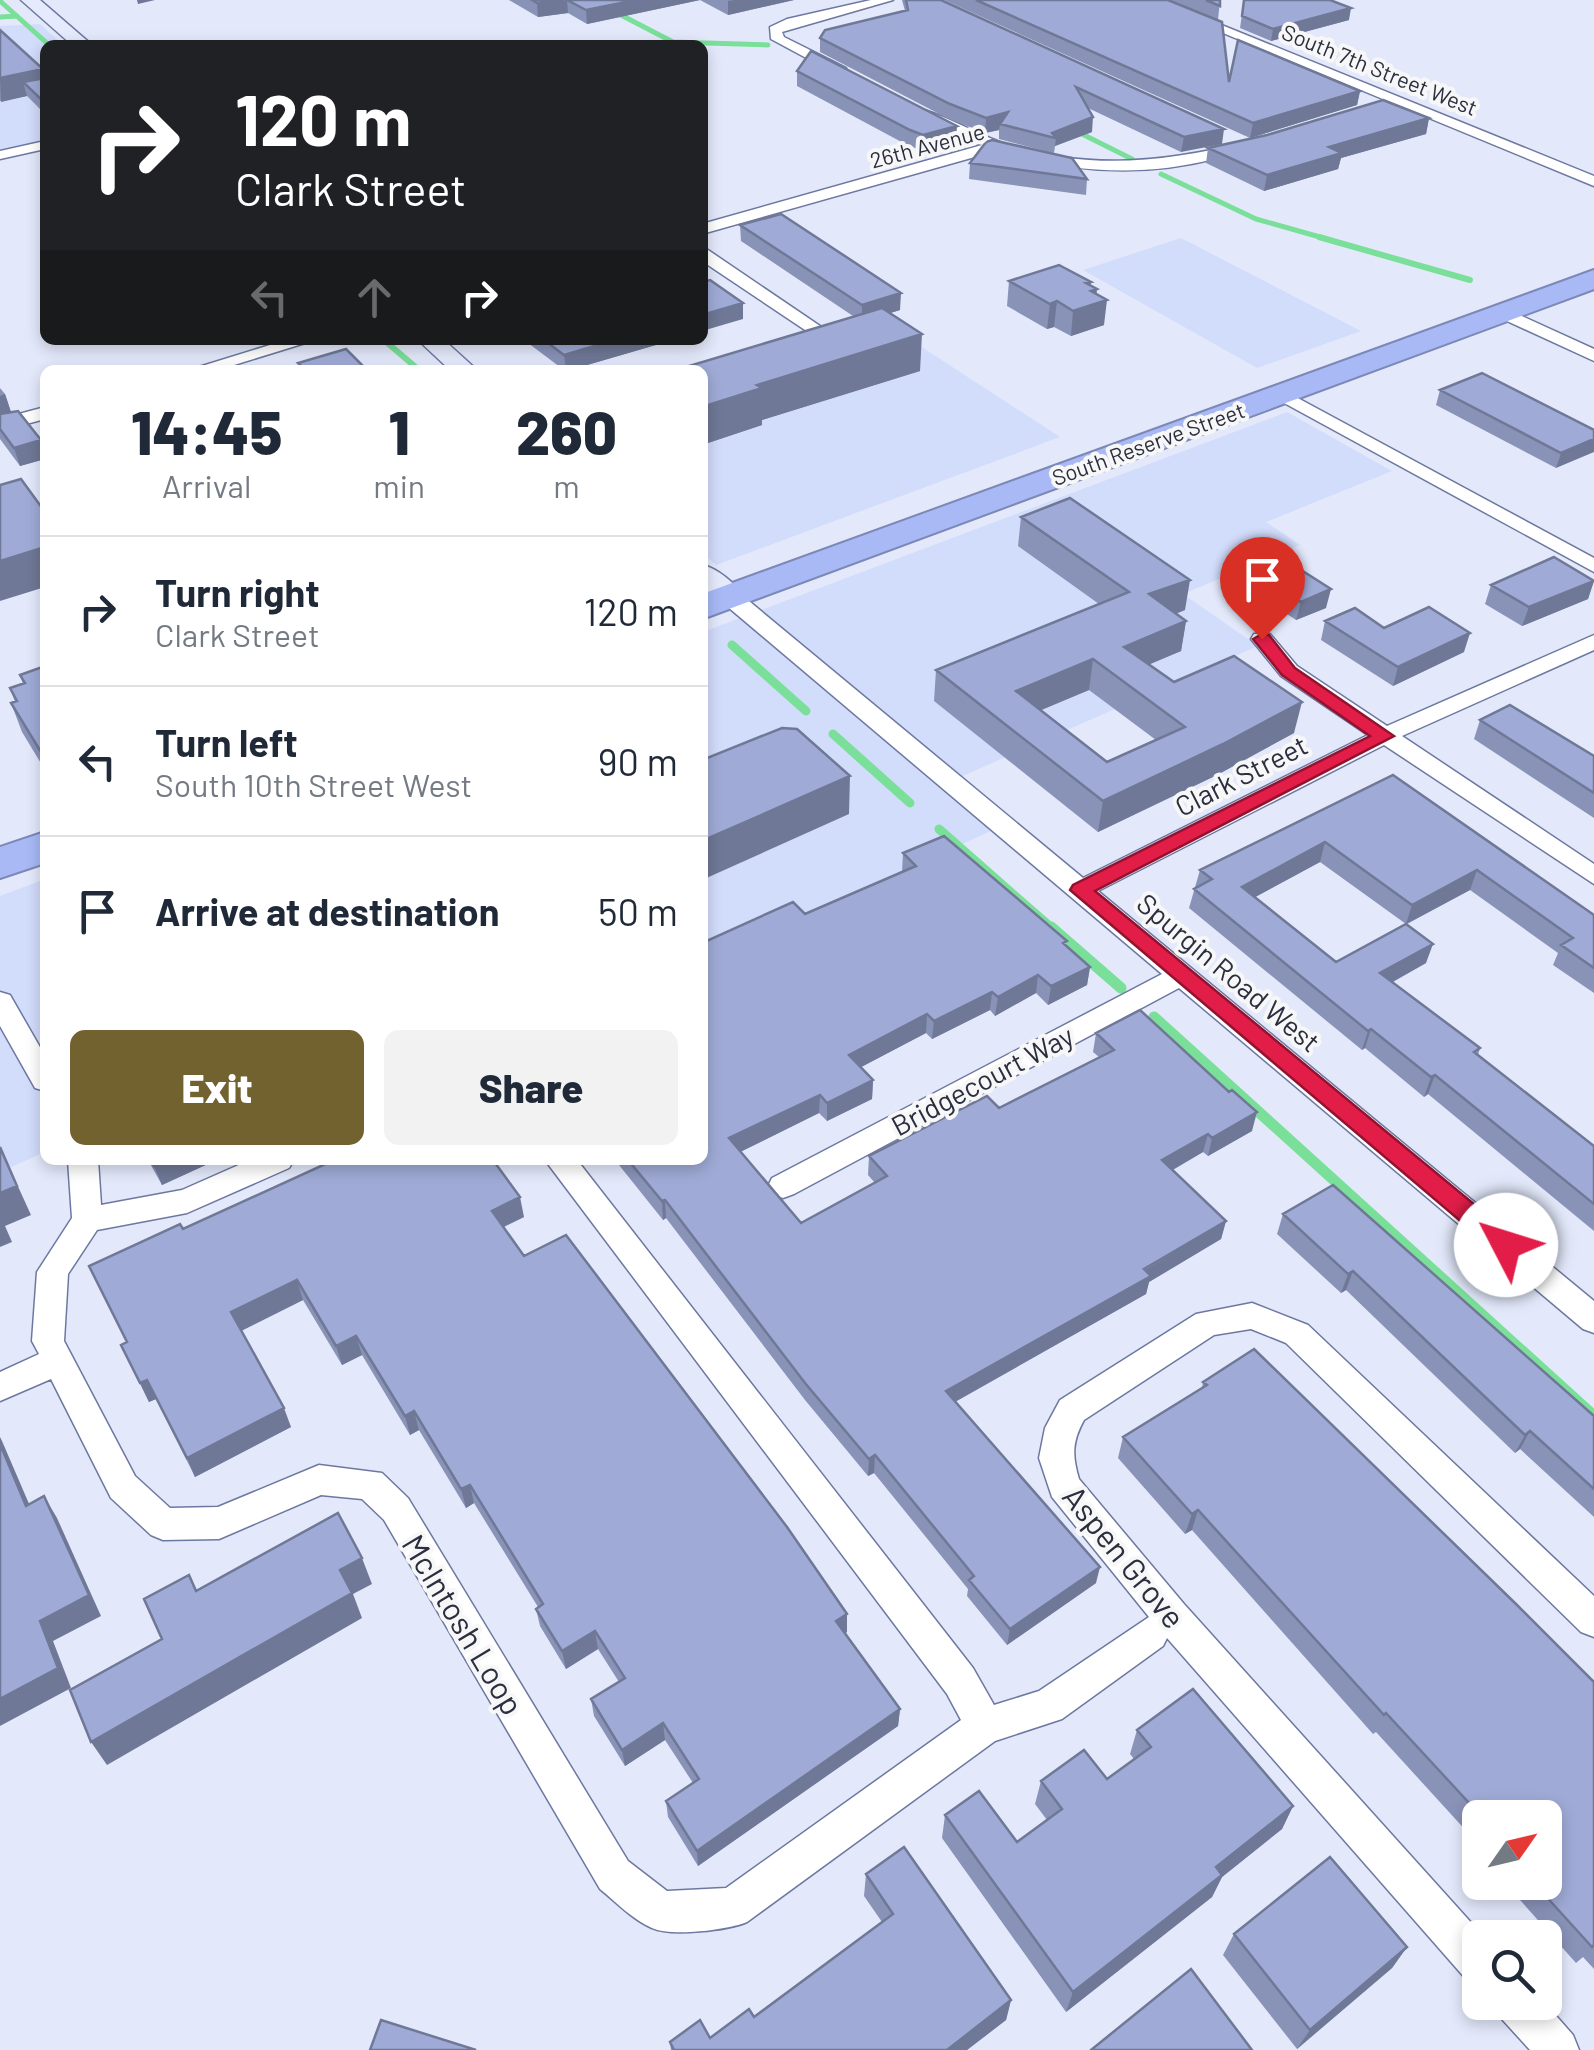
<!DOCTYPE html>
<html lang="en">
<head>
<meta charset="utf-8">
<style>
	body { margin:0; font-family:Barlow,sans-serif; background:#f2f2f3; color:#1f2937; height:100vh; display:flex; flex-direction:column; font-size:38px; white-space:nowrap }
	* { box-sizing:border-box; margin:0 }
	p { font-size:32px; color:#747a83 }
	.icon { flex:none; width:55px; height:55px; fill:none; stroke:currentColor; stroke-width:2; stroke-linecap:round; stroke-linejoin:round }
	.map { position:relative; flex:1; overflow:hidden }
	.sheet { position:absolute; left:40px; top:365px; width:668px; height:800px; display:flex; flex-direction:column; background:#fff; border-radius:15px; box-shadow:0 5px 15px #0003 }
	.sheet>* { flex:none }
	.top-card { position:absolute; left:40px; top:40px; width:668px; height:305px; border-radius:15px; box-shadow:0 5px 15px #0003; background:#202124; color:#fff; overflow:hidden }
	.needle { width:65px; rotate:56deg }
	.controls { position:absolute; left:1462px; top:1800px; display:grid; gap:20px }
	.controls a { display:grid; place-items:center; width:100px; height:100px; border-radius:15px; background:#fff; box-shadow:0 5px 15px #0003; font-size:50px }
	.pin { position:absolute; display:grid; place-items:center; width:85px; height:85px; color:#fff; margin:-102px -42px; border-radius:50% 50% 50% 0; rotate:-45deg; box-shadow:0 0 10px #0007 }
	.pin .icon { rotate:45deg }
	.me { position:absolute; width:110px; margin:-55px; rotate:310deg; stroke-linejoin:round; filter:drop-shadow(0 0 8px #0008) }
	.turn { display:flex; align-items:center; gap:35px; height:210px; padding:0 30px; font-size:45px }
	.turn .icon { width:130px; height:130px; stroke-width:2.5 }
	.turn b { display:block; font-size:70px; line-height:85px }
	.lanes { display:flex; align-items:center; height:95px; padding:0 30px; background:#0003; justify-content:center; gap:50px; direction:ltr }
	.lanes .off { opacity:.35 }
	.eta { display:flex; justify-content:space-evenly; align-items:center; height:170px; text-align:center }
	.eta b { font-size:60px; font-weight:800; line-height:70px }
	.button { display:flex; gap:20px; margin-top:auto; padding:20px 30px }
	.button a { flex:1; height:115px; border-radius:15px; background:#726230; color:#fff; font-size:40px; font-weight:800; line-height:115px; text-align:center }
	.button a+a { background:#f2f2f3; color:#1f2937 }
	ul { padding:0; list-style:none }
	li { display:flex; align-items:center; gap:30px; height:150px; padding:0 30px; border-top:2px solid #e0e1e3 }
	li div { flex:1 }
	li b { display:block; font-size:38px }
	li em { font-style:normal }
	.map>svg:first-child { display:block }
	.built { fill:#d2dcfb }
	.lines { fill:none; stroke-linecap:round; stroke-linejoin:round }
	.stream-far3 { stroke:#7adf98; stroke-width:5 }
	.stream-far2 { stroke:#7adf98; stroke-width:6 }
	.stream-far1 { stroke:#7adf98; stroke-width:9 }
	.stream { stroke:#7adf98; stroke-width:11 }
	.street-casing { stroke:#6d78a0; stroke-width:3 }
	.secondary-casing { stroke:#6d78a0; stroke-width:3 }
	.highway-casing { stroke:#7c88b6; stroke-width:4 }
	.street { fill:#fff; fill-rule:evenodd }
	.secondary { fill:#e5eafc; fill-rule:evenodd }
	.highway { fill:#a8b9f6; fill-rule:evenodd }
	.wall { fill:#8993b8; fill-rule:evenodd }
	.shaded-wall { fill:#6f7896 }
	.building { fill:#9fabd6; stroke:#6f7896; stroke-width:2.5; fill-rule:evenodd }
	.route { fill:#e11d48; stroke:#92132f; stroke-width:2.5 }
	.labels { text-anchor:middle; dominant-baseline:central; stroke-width:8; stroke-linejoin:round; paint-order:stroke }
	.far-street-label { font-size:22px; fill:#2a2e3f; stroke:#f7f7f7 }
	.street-label { font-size:28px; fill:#2a2e3f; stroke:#f7f7f7 }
	.near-street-label { font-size:32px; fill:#2a2e3f; stroke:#f7f7f7 }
</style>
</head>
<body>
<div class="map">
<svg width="1594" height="2050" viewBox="0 0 1594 2050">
	<rect width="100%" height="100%" fill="#e3e9fb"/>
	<!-- built -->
	<path class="built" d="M40,24L63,45H45V142L0,151V26Z
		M1181,238L1361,331L1257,368L1083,270Z
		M894,329L1060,437L716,565L703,553V387Z
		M1287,412L1392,471L1266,522L1300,545L1183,594L1258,646L942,785L993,830L703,964V632Z
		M45,879V1152L0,1172V896Z"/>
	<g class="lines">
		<!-- stream-far3 -->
		<path class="stream-far3" d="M592,0L673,42L768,45
			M0,1L49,45
			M0,17L17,16
			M1072,129L1132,159
			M1161,174L1256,219L1327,239"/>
		<!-- stream-far2 -->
		<path class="stream-far2" d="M1319,237L1470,280
			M384,340L419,370"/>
		<!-- stream-far1 -->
		<path class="stream-far1" d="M732,645L806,711
			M833,734L910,803
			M939,829L1054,930"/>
		<!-- stream -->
		<path class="stream" d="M1051,927L1121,988
			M1154,1017L1594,1416"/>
		<!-- street casing -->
		<g class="street-casing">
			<path id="street" d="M871,0H893L782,32L784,37L846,68V74H836L771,39L770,27L787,19Z
				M1143,0H1160L1594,176V186Z
				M924,110C953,119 980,136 1009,145C1088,170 1164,162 1243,143L1250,147C1240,154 1226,156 1214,159C1140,178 1068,172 996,151L702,234V224L982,145L919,117L917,114Z
				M45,141V149L0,159V151Z
				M702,248L708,250L823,328L808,332L702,261Z
				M1502,307L1594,349V361L1496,316V308Z
				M286,340H315L218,370H189Z
				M1281,389L1594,558V572L1275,398V390Z
				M45,407V419L0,431V419Z
				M730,591L738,592L1083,878L1368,735L1281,676L1251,639L1254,634H1270L1297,666L1387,726L1594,635V650L1402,736L1594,864V884L1384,745L1098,891L1594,1301V1333L1583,1329L1179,988L794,1194L783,1198L772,1194L768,1186L772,1178L1162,974L722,602L719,597Z
				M0,992L10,995L45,1056V1091L35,1088L0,1026Z
				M68,1160H98L101,1205L182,1190L250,1160H294L289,1168L187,1213L97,1230L68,1274L64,1341L135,1476L170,1508L218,1507L319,1465L382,1473L408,1498L628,1861L667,1891L726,1888L961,1720L947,1694L545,1160H577L973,1668L994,1705L1039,1691L1149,1617L1052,1497L1039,1458L1045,1428L1060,1400L1196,1314L1252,1303L1308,1325L1594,1596V1637L1581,1632L1286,1343L1251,1329L1214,1335L1084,1420C1072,1442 1072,1455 1079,1479L1184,1604L1485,1938H1480V1984L1465,1978L1167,1638L1163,1646L1062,1719L995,1741L747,1922C728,1930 671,1937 652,1928C633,1920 616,1902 600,1889L384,1520L362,1499L321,1495L219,1539L163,1540L151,1535L111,1498L51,1379L0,1401V1372L39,1354L32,1341L37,1272L72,1218Z
				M1494,2002H1544L1573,2035L1579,2050H1530L1500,2017Z"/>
		</g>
		<!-- secondary casing -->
		<g class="secondary-casing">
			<path id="secondary" d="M21,0H40L92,45H72Z
				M418,340H444L477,370H450Z
				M702,565C718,568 735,584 745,597L740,603H720L702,588Z"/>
		</g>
		<!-- highway casing -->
		<g class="highway-casing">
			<path id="highway" d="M1594,270V289L702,619V594Z
				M45,832V863L0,878V847Z"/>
		</g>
		<!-- street -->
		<use href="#street" class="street"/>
		<!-- secondary -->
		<use href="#secondary" class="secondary"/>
		<!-- highway -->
		<use href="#highway" class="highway"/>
	</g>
	<!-- wall -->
	<path class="wall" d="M509,0H794L728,15L700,0L587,24L568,13L538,17Z
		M902,0H941L1224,129L1181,152L1088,108L1092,132L1055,146L1054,153L1049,152L999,139V130L985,133L949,119L820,52V38L905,11Z
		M944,0H1168L1229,82L1360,91L1357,105L1250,138Z
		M1170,0H1220L1218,20Z
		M1244,0L1349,20L1271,41L1240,28Z
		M0,30L43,69L45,78V114L27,96L0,101Z
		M797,71L956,141L922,150L909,146L797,86Z
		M1429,118L1426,134L1341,158L1338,169L1264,191L1206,163L1208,148Z
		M970,163L1087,179L1086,195L969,179Z
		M740,225L900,310L890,313L920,371L762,420V425L702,445V370L853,316L741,241Z
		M1009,281L1090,286L1097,289L1096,294L1104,325L1071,336L1054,327L1047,329L1007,306Z
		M524,340H673L570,370H564Z
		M0,388L5,394L11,412L41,440L45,453V459L20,466L0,439Z
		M1440,390L1594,430L1556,468L1436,405Z
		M1021,517L1185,610L1176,614L1186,621L1181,651L1149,664L1174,682L1294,733L1217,775L1098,832L934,701L936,670L1099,604L1018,546ZM1089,690L1156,740L1107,762L1040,710Z
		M1236,559L1326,608L1296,620L1232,577Z
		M1594,580L1588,599L1522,626L1485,604L1491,585Z
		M1325,621L1384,628L1464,652L1393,686L1321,640Z
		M45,666V770L22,732L11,703L15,702L10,688L23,684L20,675Z
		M1480,720L1594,756V818L1474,739Z
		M1393,775L1594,915V993L1553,965L1558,953L1470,890L1407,924L1426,963L1393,982L1480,1048L1478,1055L1594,1146V1231L1428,1094L1424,1097L1365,1048L1362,1050L1189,908L1200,870ZM1320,862L1406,924L1336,962L1255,897Z
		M903,853L1066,945L1090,967L1087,985L1048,1005L1036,993L995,1016L990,1010L932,1039L926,1033L861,1067L873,1080L872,1099L827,1121L819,1113L740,1152L801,1223L875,1183L868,1175L869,1156L999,1108L1099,1057L1093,1052L1096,1033L1252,1131L1208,1156L1203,1152L1173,1170L1226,1221L1221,1239L1149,1282L1146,1294L955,1402L1096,1583L1007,1645L967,1596L968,1589L874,1473L868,1476L805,1400L666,1218L663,1220L615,1160H702L805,914L902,872Z
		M148,1160H209L210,1163L162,1185Z
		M1283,1214L1594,1416V1517L1520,1449L1515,1453L1346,1290L1341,1293L1277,1234Z
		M524,1217L504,1227L524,1256L847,1614V1632L845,1633L900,1709L898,1726L698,1866L668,1817L666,1801L693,1783L665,1740L625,1766L594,1716L591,1699L619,1682L598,1649L566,1669L540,1626L536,1609L538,1607L474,1503L466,1508L419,1430L410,1435L362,1355L342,1365L303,1300L241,1331L291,1427L195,1477L156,1399L149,1402L121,1345L126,1342L183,1229Z
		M1203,1382L1594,1682V1969L1583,1957L1576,1963L1504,1882H1545V1818H1480V1846L1376,1732L1373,1734L1192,1530L1185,1534L1118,1458L1123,1437L1202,1388Z
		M1137,1730L1293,1806L1282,1829L1222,1877L1212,1897L1066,2012L942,1838L945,1815L1017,1842L1047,1820L1035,1804L1041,1781L1107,1779L1134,1759L1130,1754Z
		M866,1874L1011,2000L1006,2020L967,2050H671L670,2042L710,2038L754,2017L882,1922L864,1896Z
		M1234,1934L1407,1947L1392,1968L1297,2049L1223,1955Z"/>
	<!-- shaded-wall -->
	<path class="shaded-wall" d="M137,0H155L138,4Z
		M567,0L568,13L538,17L537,3Z
		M636,0H700L587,24L586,10Z
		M734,0H794L728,15V1Z
		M1351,8L1349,20L1271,41L1273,29Z
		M43,69L45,78L23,82L27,96L1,102L0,78Z
		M1360,91L1357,105L1250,138L1253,123Z
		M1008,112L1000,124L999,130L985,133L986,118Z
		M1093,117L1092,132L1055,146L1056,138L1052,133Z
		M1429,118L1426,134L1341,158L1338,169L1264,191L1267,175L1329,147Z
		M957,126L956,141L922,150L923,135Z
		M1224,129L1222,144L1181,152L1184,137Z
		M1091,282L1088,306L1091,291L1097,289L1095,304L1107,300L1104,325L1071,336L1073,311L1086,283Z
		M901,293L900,310L862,322V305Z
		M1057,301L1054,327L1047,329L1050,304Z
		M743,303V319L702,331V315Z
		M922,334L920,371L762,420V425L702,445V407L757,385Z
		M615,340H673L570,370H566L564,355Z
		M5,394L11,412L0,416V396Z
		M1594,439V452L1556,468L1561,453Z
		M41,440L45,453V459L20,466L14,448Z
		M45,547V587L0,601V561Z
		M1190,580L1185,610L1144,624L1149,594Z
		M1594,581L1588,599L1522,626L1529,607Z
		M1331,589L1326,608L1296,620L1301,602Z
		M1186,621L1181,651L1120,677L1124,647Z
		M1470,633L1464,652L1393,686L1398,667Z
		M1093,659L1089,690L1013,722L1016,691Z
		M1302,702L1294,733L1217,775L1098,832L1103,801Z
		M850,776L849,814L702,880V841Z
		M1325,842L1320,862L1237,907L1242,887Z
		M1477,870L1470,890L1406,924L1412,905Z
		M1433,944L1426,963L1374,992L1380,973Z
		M1090,967L1087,985L1048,1005L1051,986Z
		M1038,975L1036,993L995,1016L998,997Z
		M992,992L990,1010L932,1039L934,1021Z
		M927,1014L926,1033L848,1074L849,1055Z
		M1371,1029L1365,1048L1362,1050L1368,1031Z
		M1435,1075L1428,1094L1424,1097L1431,1077Z
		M873,1080L872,1099L827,1121V1103Z
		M820,1095L819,1113L730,1157L729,1138Z
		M1257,1112L1252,1131L1208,1156L1212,1138Z
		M1208,1134L1203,1152L1158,1178L1162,1160Z
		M0,1147L31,1215L5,1226L12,1242L0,1247Z
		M167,1160H209L210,1163L162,1185L154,1166Z
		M520,1197L524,1217L496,1230L492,1211Z
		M665,1200L666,1218L663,1220L662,1201Z
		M1226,1221L1221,1239L1149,1282L1146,1294L944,1408L946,1391Z
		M1353,1271L1346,1290L1341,1293L1348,1274Z
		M297,1280L303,1300L239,1332L231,1312Z
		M356,1336L362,1355L342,1365L336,1346Z
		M147,1380L156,1399L149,1402L140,1383Z
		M284,1408L291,1427L195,1477L187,1458Z
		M414,1411L419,1430L410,1435L405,1416Z
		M1530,1431L1520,1449L1515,1453L1525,1435Z
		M0,1437L2,1441L39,1527L26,1506L0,1444Z
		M875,1455L874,1473L868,1476L869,1459Z
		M470,1485L474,1503L466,1508L461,1489Z
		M44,1496L57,1518L101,1616L53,1641L71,1688L0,1726V1699L40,1621Z
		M1198,1510L1192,1530L1185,1534L1192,1514Z
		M362,1558L372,1584L353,1594L362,1618L107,1765L91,1742L340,1570Z
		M1100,1567L1096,1583L1007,1645L1010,1629Z
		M847,1614V1632L836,1639V1621Z
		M595,1631L598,1649L566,1669L562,1651Z
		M900,1709L898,1726L698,1866L697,1851Z
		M663,1723L665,1740L625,1766L622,1750Z
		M1293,1806L1282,1829L1222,1877L1212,1897L1066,2012L1073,1992L1216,1867Z
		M1407,1947L1392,1968L1297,2049L1310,2030Z
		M1011,2000L1006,2020L967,2050H947Z"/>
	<!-- building -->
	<path class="building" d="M532,0H563L537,3Z
		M567,0H636L586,10Z
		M906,0H941L1224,129L1184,137L1076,87L1093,117L1052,133L1056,138L1051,137L1000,124L1008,112L986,118L950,104L820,38L825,30L908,10Z
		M976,0H1168L1222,22L1229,82L1238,40L1360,91L1253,123Z
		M1206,0H1220V6Z
		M1244,0H1330L1351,8L1273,29L1242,16Z
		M0,30L43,69L0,78Z
		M811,51L957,126L923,135L910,130L797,71Z
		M45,78V103L23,82Z
		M1383,100L1429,118L1329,147L1342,153L1267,175L1208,148L1267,135Z
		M992,140L1072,158L1087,179L970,163L986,142Z
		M781,214L901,293L862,305L740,225Z
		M1059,265L1091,282L1086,283L1097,289L1091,291L1107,300L1073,311L1057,301L1050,304L1009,281Z
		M710,280L743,303L702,315V282Z
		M882,308L922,334L757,385L762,388L702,407V370H676Z
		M544,340H615L564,355Z
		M346,349L367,370H306L298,363Z
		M1482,373L1594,430V439L1561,453L1440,390Z
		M18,411L41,440L14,448L0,429V414Z
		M21,479L45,512V547L0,561V485Z
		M1070,498L1190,580L1149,594L1186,621L1124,647L1174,682L1234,656L1302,702L1223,744L1103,801L936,670L1129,592L1021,517ZM1093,659L1185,727L1107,762L1016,691Z
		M1265,547L1331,589L1301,602L1236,559Z
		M1554,557L1594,581L1529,607L1491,585Z
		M1429,607L1470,633L1398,667L1325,621L1355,608L1384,628Z
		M45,666V751L41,752L11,703L17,701L10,688L25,683L20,675Z
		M1510,705L1594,756V793L1480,720Z
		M782,728L797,729L850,776L702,841V760Z
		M1393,775L1594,915V968L1561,945L1573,938L1477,870L1412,905L1325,842L1242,887L1336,962L1406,924L1433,944L1380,973L1480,1048L1474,1052L1594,1146V1204L1435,1075L1431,1077L1371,1029L1368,1031L1194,889L1212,879L1200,870Z
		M944,836L1067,941L1063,943L1090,967L1051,986L1038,975L998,997L992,992L934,1021L927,1014L849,1055L873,1080L827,1103L820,1095L729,1138L801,1223L887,1176L869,1156L987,1096L999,1108L1114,1050L1096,1033L1140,1010L1229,1092L1232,1090L1257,1112L1212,1138L1208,1134L1162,1160L1226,1221L1144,1269L1151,1276L946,1391L1100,1567L1010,1629L969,1580L974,1576L875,1455L869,1459L805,1383L665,1200L662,1201L628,1160H702V943L793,902L805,914L916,866L903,853Z
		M0,1147L17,1186L0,1193Z
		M151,1160H167L154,1166Z
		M334,1160H493L520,1197L492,1211L524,1256L566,1235L787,1527L847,1614L836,1621L900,1709L697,1851L666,1801L699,1779L663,1723L622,1750L591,1699L625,1678L595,1631L562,1651L536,1609L543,1604L470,1485L461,1489L414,1411L405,1416L356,1336L336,1346L297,1280L231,1312L284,1408L187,1458L147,1380L140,1383L121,1345L127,1342L89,1266L180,1224L183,1229Z
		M1333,1185L1594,1416V1489L1530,1431L1525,1435L1353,1271L1348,1274L1283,1214Z
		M1254,1349L1517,1605L1594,1682V1945L1592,1947L1533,1882H1545V1818H1483L1386,1713L1384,1715L1198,1510L1192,1514L1123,1437L1207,1385L1203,1382Z
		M0,1444L26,1506L44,1496L89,1595L40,1621L58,1668L0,1699Z
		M338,1513L362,1558L340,1570L352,1593L91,1742L70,1690L162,1639L144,1599L189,1575L196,1591Z
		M1193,1689L1293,1806L1216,1867L1222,1875L1073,1992L945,1815L979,1791L1017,1842L1062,1809L1041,1781L1084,1750L1107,1779L1151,1747L1137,1730Z
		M904,1847L1011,2000L947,2050H674L670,2042L700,2020L710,2038L749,2009L754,2017L893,1914L866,1874Z
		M1330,1857L1407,1947L1310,2030L1234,1934Z
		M1191,1969L1252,2050H1091Z
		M381,2020L476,2050H370Z"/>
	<!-- route -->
	<path class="route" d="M1262,634L1269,635L1295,668L1394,736L1095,891L1515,1238L1518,1245L1515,1252H1497L1070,890L1073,885L1370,736L1282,675L1253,639Z"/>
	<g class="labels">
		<!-- far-street labels -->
		<g class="far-street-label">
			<text transform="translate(1380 69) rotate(22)">South 7th Street West</text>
			<text transform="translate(927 145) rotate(-15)">26th Avenue</text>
			<text transform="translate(1148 443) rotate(-20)">South Reserve Street</text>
		</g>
		<!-- street labels -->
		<g class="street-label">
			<text transform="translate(1241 775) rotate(-27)">Clark Street</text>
			<text transform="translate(1229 972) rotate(40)">Spurgin Road West</text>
			<text transform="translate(982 1080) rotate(-28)">Bridgecourt Way</text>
		</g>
		<!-- near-street labels -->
		<g class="near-street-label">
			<text transform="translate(1125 1556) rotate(51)">Aspen Grove</text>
			<text transform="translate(464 1624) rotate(59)">McIntosh Loop</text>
		</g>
	</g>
</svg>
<div class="controls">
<a><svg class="needle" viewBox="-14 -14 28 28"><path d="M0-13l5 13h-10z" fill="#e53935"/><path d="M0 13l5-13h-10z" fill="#747a83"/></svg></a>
<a><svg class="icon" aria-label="search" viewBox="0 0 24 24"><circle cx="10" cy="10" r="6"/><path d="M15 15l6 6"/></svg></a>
</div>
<div class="pin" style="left:1262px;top:639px;background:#d93025"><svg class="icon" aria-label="arrive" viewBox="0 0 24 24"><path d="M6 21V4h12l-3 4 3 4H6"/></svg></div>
<svg class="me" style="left:1506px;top:1245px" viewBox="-20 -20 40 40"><circle r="19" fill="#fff"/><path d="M0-13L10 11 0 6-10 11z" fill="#e11d48"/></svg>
<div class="top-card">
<div class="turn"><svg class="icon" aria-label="right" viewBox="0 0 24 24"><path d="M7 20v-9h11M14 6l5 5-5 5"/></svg><div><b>120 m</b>Clark Street</div></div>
<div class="lanes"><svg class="icon off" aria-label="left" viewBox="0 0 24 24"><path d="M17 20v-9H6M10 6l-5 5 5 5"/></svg><svg class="icon off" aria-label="ahead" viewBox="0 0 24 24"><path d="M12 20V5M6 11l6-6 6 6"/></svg><svg class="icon" aria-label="right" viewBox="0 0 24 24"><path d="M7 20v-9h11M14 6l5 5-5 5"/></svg></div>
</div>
<section class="sheet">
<div class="eta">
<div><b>14:45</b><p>Arrival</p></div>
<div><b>1</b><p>min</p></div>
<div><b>260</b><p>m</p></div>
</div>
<ul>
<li><svg class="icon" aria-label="right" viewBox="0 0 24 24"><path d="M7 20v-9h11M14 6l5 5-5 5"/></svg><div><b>Turn right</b><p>Clark Street</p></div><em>120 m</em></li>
<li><svg class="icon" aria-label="left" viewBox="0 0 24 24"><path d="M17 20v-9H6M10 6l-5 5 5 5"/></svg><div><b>Turn left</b><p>South 10th Street West</p></div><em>90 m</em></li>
<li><svg class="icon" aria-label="arrive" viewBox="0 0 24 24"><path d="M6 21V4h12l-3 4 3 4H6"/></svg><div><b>Arrive at destination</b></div><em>50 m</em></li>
</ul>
<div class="button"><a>Exit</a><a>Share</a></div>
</section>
</div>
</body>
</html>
